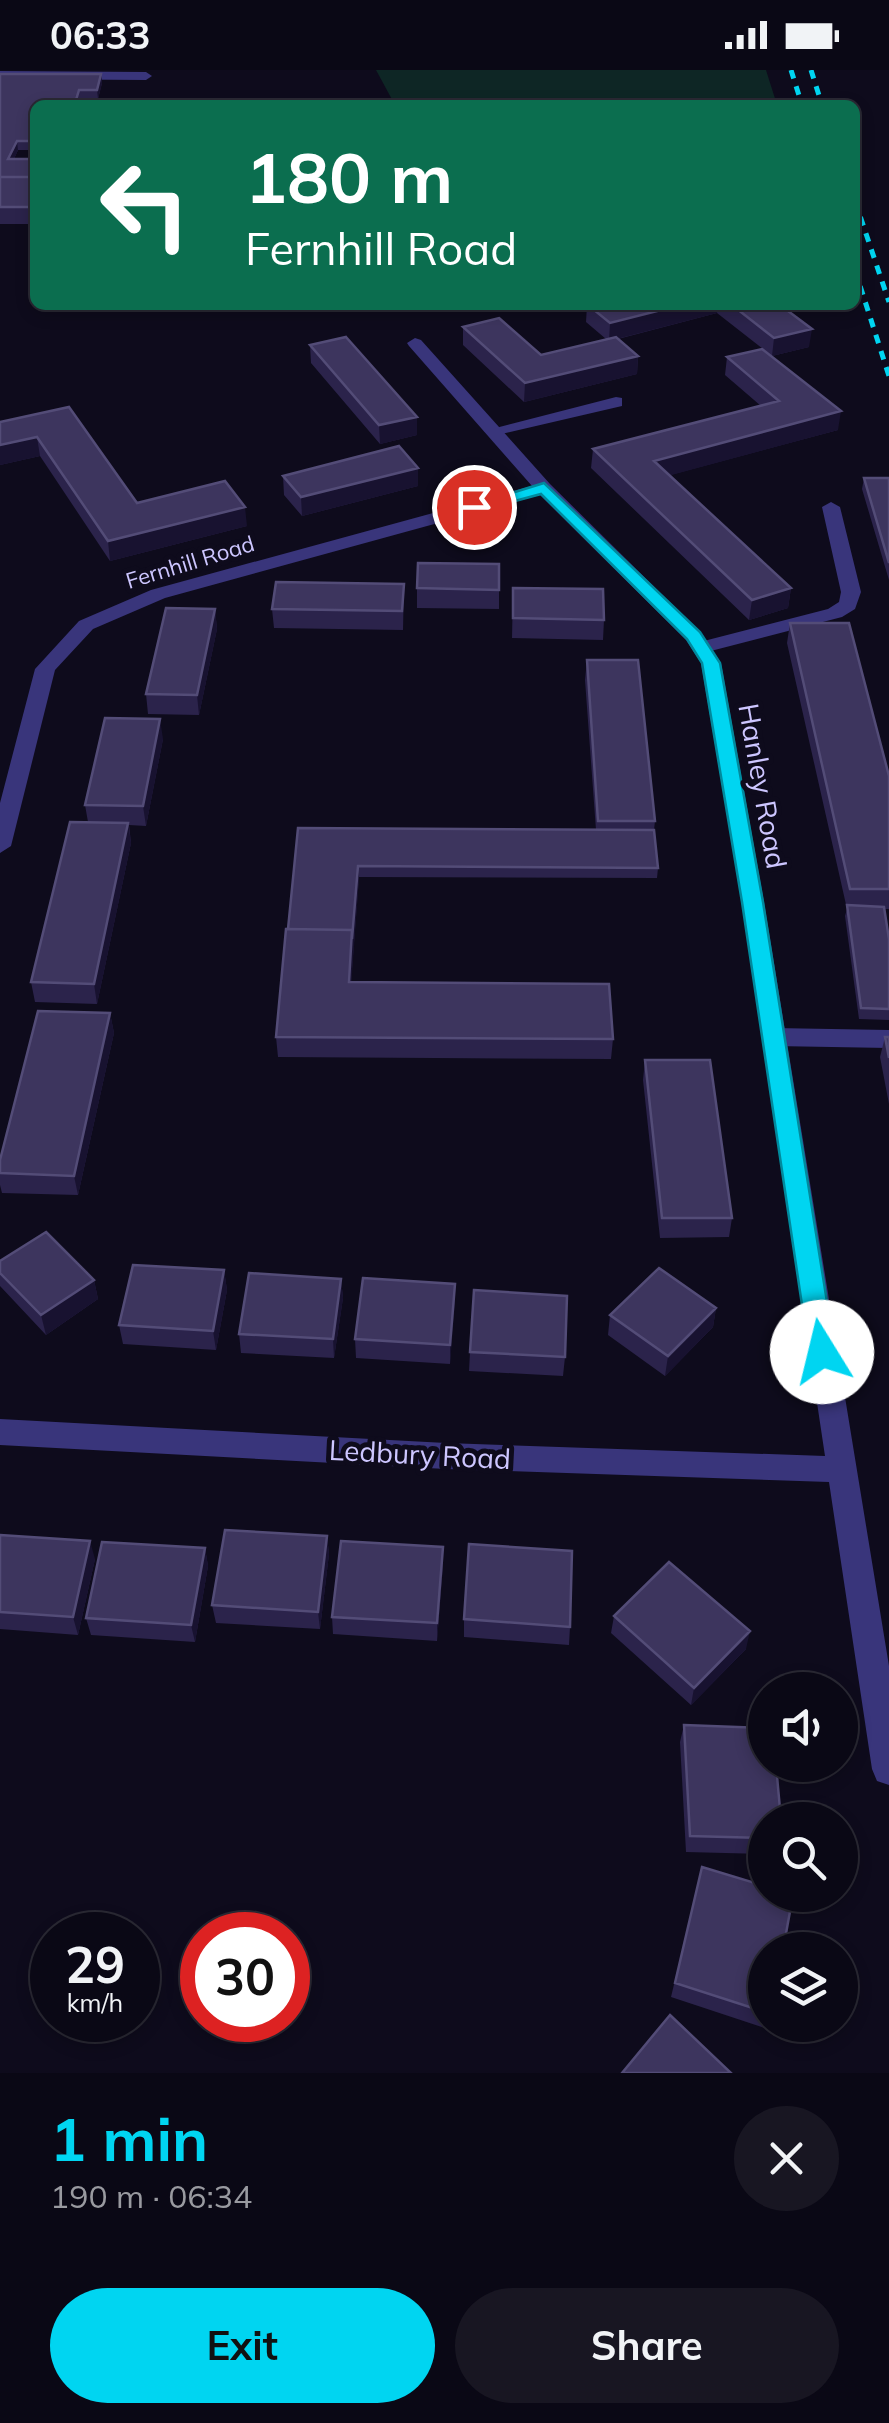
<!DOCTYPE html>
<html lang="en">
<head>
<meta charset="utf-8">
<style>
	body { margin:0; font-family:Mulish,sans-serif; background:#181622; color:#f1f3f6; height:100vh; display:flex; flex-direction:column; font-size:38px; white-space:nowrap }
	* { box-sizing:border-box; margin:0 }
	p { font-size:32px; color:#999aa0 }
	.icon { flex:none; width:55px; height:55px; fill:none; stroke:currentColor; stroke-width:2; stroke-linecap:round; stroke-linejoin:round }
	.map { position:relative; height:2003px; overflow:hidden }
	.drawer { display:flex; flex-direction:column; background:#0a0815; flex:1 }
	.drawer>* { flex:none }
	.banner { position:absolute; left:30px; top:30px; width:830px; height:210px; border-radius:15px; box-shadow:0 5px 15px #0003,0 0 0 2px #2a2934; background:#0b6e4f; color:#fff; overflow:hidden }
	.tools { position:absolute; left:748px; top:1602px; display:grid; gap:20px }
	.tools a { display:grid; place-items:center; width:110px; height:110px; border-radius:50%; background:#0a0815; box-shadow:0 5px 15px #0003,0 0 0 2px #2a2934; font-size:50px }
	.speed { position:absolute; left:30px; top:1842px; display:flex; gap:20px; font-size:50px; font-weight:700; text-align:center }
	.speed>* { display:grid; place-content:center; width:130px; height:130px; border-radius:50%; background:#0a0815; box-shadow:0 5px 15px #0003,0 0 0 2px #2a2934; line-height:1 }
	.speed small { font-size:25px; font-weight:400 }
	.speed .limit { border:15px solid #d22; background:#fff; color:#111 }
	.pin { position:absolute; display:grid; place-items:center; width:85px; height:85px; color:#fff; margin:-42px; border:5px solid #fff; border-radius:50%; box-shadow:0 2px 10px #0007 }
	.me { position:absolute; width:110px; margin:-55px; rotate:351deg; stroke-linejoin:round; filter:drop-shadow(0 0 8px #0008) }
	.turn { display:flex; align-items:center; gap:35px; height:210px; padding:0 50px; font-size:45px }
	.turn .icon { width:130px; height:130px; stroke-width:2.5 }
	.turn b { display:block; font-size:70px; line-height:85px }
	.round { display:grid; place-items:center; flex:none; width:105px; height:105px; border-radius:52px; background:#181622 }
	.overview { display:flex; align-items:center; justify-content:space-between; height:170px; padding:0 50px }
	h1 { font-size:60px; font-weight:700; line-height:75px; color:#00d5f1 }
	.primary-button { display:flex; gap:20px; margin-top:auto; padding:20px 50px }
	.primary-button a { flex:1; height:115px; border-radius:60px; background:#00d5f1; color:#111; font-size:40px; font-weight:700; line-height:115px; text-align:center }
	.primary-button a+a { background:#181622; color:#f1f3f6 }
	.status { display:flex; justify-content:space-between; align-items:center; height:70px; padding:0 50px; background:#0a0815; direction:ltr }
	.status svg { height:28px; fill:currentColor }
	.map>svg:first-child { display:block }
	.green { fill:#0e2625 }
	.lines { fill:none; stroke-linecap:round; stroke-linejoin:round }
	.lane { fill:#39357b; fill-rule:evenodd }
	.street { fill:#39357b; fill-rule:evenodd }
	.rail { stroke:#00d5f1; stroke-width:5; stroke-dasharray:9 8; stroke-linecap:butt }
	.wall { fill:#2b234b }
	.shaded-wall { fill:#181230 }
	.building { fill:#3d355e; stroke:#534c77; stroke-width:2.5 }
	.route { fill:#00d5f1; stroke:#008a9d; stroke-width:2.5 }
	.labels { text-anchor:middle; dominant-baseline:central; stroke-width:10; stroke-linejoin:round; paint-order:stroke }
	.far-street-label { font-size:22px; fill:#cdc6ff; stroke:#0e0b1c }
	.street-label { font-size:28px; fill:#cdc6ff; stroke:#0e0b1c }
</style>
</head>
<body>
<div class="status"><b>06:33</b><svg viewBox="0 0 49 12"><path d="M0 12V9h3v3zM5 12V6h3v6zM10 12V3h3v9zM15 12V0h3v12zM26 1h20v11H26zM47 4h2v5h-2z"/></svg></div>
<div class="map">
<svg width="889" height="2003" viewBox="0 0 889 2003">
	<rect width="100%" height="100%" fill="#0e0b1c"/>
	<!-- green -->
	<path class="green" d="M376,0H766L777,35H395Z"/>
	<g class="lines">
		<!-- lane -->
		<path class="lane" d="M0,1L146,2L152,6L146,10L0,9Z
			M616,327L622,328V336L493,366L484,361Z
			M831,432L840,437L861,522L855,539L842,547L703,583L696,581V573L828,539L839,532L841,522L822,437Z
			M774,958L889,960V978L774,976L762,967Z"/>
		<!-- street -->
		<path class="street" d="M415,268L421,270L550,414L700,562L721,593L764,832L889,1596V1715L877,1711L872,1699L829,1412L446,1399L0,1375V1349L446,1373L825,1386L742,832L701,593L686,570L540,425L165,528L93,559L55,600L11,776L0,783V733L35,599L79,551L151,520L532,416L409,276L407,273Z"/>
		<!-- rail -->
		<path class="rail" d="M791,0L802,35
			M811,0L822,35
			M855,131L889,232
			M855,200L889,306"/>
	</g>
	<!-- wall -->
	<path class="wall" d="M0,4H101L102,13L98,29H80L78,35H35V80H18L14,89H35V154H0Z
		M587,235H780L809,277L772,286L717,243L618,269L638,286L637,304L524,332L463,275V257L541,285L606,269L586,252Z
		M310,275L417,347V365L380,374L311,293Z
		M727,287L838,360L670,405L791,518L788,538L749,550L591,398L593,379L761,336L725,305Z
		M69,337L137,433L247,456L110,491L40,386L0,395V352Z
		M283,406L418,416L302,446L284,425Z
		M864,408H889V510L862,419Z
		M499,494V539L417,538V518Z
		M404,514L403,560L274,558L272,539Z
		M513,518L604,550L603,570L512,568Z
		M215,539L217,559L199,645L148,644L146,624Z
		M790,553L889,706V839H884L889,869V950L859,949L845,846L847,839L787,573Z
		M587,590L655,751L654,760L658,798L657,808L359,807L351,912L613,969L611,989L278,987L276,967L298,758L596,760L585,610Z
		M163,669L146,756L129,755L131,773L97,934L35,932L31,912L88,752L85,735Z
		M110,943L114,963L78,1125L2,1123L0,1115V1090Z
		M885,967H889V1034L880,987Z
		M645,990L732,1148L729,1167L660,1168L643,1010Z
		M0,1191L94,1210L98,1229L46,1265L0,1216Z
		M224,1200L227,1220L216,1280L123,1274L119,1255Z
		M341,1209L343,1228L334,1288L241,1283L239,1264Z
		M455,1214L450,1294L356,1288L355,1269Z
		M716,1238L713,1257L665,1306L608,1265L610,1245Z
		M470,1282L565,1287L563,1306L469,1301Z
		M0,1465L95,1489L78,1565L0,1559Z
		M327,1466L329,1484L320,1559L216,1553L212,1535Z
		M205,1478L208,1496L195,1572L91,1565L86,1548Z
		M443,1495L437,1571L333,1564L332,1547Z
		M614,1546L746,1579L691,1635L611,1563Z
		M464,1549L570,1557L569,1575L464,1567Z
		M684,1655L765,1750V1784L686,1782L680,1672Z
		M702,1797L765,1880V1958L671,1927Z"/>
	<!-- shaded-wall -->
	<path class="shaded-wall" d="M101,4L102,13L98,29L97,20Z
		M17,71L18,80L10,98L8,89Z
		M681,235H718L717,243L609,271L610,253Z
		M812,259L809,277L772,286L774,268Z
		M638,286L637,304L524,332L525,313Z
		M841,341L838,360L653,410L654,391Z
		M417,347V365L380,374L379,355Z
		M37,367L40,386L0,395V375Z
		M418,398V416L302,446L301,427Z
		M245,437L247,456L110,491L108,471Z
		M791,518L788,538L749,550L752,530Z
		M215,539L217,559L199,645L197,625Z
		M160,649L163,669L146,756L143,736Z
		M128,753L131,773L97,934L94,914Z
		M358,796L359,807L350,932L349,912L352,860Z
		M110,943L114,963L78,1125L74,1106Z
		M224,1200L227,1220L216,1280L213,1261Z
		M341,1209L343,1228L334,1288L333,1269Z
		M94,1210L98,1229L46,1265L41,1245Z
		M455,1214V1233L450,1294V1275Z
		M716,1238L713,1257L665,1306L668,1286Z
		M327,1466L329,1484L320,1559L318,1542Z
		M90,1471L95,1489L78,1565L73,1547Z
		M443,1477V1495L437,1571V1553Z
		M205,1478L208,1496L195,1572L191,1555Z
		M750,1561L746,1579L691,1635L694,1618Z"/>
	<!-- building -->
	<path class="building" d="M0,4H101L97,20H79L76,30H52L50,35H35V71H17L8,89H35V107H0Z
		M0,107H35V137H0Z
		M588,235H681L610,253Z
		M732,235H780L812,259L774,268Z
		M499,248L541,285L616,267L638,286L525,313L463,257Z
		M346,267L417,347L379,355L310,275Z
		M762,279L841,341L654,391L791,518L752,530L593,379L779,331L727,287Z
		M69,337L137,433L225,411L245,437L108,471L37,367L0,375V352Z
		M399,376L418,398L301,427L283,406Z
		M864,408H889V493Z
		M418,493L499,494V520L417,518Z
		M276,512L404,514L402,541L272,539Z
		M513,518L603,519L604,550L513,548Z
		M166,538L215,539L197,625L146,624Z
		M790,553H849L889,706V819H850Z
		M587,590H638L655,751H598Z
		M105,648L160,649L143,736L85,735Z
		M70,752L128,753L94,914L31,912Z
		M298,758L654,760L658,798L358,796L352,869V860L288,859Z
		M847,835L884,837L889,869V939L861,938Z
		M286,859L352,860L349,912L609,914L613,969L276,967Z
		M38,941L110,943L74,1106L0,1103V1090Z
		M885,967H889V988Z
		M645,990H710L732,1148H662Z
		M46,1162L94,1210L41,1245L0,1203V1191Z
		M133,1195L224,1200L213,1261L119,1255Z
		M659,1198L716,1238L668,1286L610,1245Z
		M249,1203L341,1209L333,1269L239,1264Z
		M363,1208L455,1214L450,1275L355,1269Z
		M474,1220L567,1226L565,1287L470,1282Z
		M225,1460L327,1466L318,1542L212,1535Z
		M0,1465L90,1471L73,1547L0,1542Z
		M341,1471L443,1477L437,1553L332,1547Z
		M102,1472L205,1478L191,1555L86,1548Z
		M469,1474L572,1481L570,1557L464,1549Z
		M669,1492L750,1561L694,1618L614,1546Z
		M684,1655L765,1658V1695H776L781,1750H765V1768L690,1766Z
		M702,1797L765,1816V1825H793L783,1880H765V1942L675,1913Z
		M670,1945L731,2003H622Z"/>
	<!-- route -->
	<path class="route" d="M544,413L700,562L720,593L763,832L835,1282L831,1289L822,1292L813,1289L809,1282L742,832L702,593L687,569L541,424L474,442L466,437Z"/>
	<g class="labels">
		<!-- far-street labels -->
		<g class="far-street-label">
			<text transform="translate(190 492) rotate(-17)">Fernhill Road</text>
		</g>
		<!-- street labels -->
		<g class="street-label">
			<text transform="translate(763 716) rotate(80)">Hanley Road</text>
			<text transform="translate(420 1384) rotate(3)">Ledbury Road</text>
		</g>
	</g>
</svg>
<div class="tools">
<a><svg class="icon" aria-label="sound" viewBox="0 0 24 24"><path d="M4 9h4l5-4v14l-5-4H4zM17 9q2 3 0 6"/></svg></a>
<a><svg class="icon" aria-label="search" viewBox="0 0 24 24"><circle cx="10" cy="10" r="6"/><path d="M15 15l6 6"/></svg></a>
<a><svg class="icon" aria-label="layers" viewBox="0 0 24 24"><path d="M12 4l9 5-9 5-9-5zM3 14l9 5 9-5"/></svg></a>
</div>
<div class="speed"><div>29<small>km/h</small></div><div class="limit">30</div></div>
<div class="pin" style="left:474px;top:437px;background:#d93025"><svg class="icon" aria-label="arrive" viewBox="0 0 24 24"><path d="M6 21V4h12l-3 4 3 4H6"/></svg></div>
<svg class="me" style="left:822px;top:1282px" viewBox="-20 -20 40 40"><circle r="19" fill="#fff"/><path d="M0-13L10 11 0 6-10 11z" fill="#00d5f1"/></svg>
<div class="banner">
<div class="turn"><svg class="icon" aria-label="left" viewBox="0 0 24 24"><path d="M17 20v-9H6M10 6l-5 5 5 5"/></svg><div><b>180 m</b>Fernhill Road</div></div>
</div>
</div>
<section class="drawer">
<div class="overview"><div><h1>1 min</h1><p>190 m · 06:34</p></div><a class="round"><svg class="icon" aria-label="close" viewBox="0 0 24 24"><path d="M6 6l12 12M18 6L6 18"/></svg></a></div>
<div class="primary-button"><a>Exit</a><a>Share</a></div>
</section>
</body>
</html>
